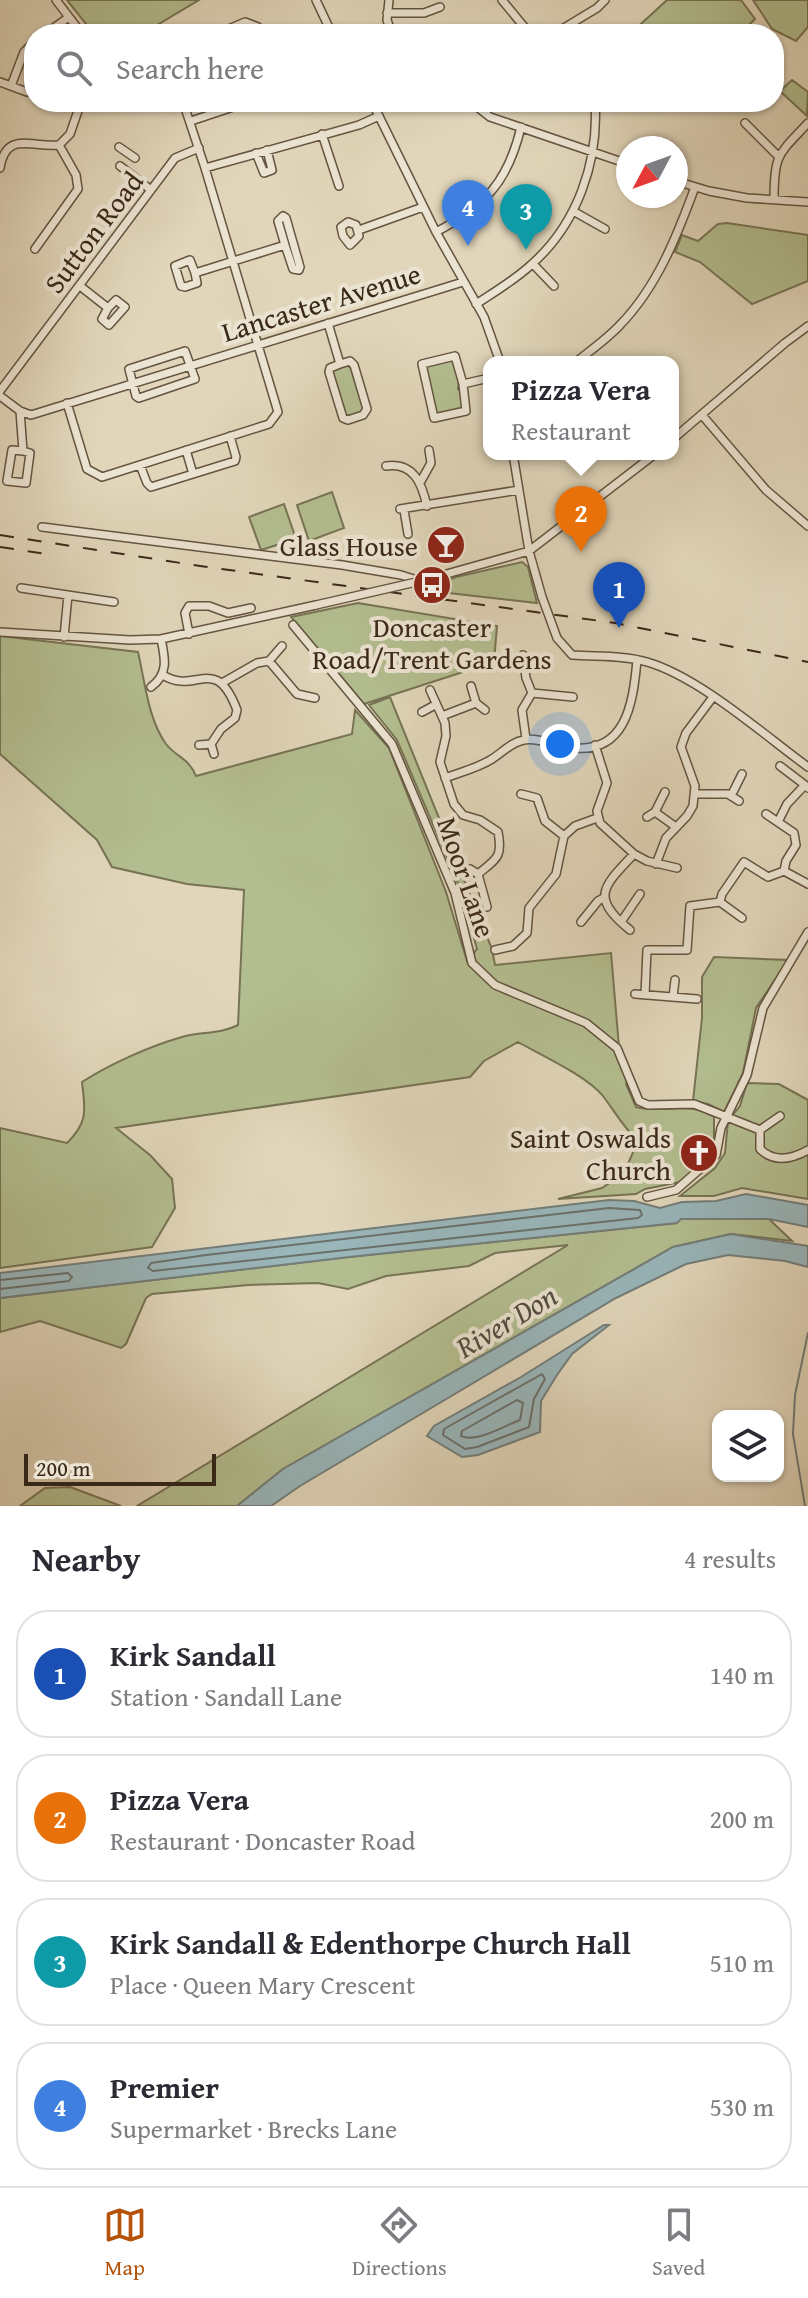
<!DOCTYPE html>
<meta charset="utf-8">
<style>
body{margin:0;font-family:"Gentium Book Plus",serif;background:#f2f2f3;color:#2b2b33}
.controls{position:absolute;right:24px;bottom:24px;display:grid;overflow:hidden;border-radius:16px;box-shadow:0 2px 6px #0004}
.controls button{width:72px;height:72px;display:grid;place-items:center;padding:0;border:0;border-bottom:2px solid #e1e1e2;background:#fff;color:#2b2b33;font:40px sans-serif}
.compass{position:absolute;left:616px;top:136px;width:72px;height:72px;border-radius:50%;background:#fff;box-shadow:0 2px 6px #0004;rotate:229deg}
.scale{position:absolute;left:24px;bottom:20px;width:192px;box-sizing:border-box;padding-left:8px;border:4px solid #3b2918;border-top:0;font-size:22px;line-height:28px;white-space:nowrap;color:#3b2918;-webkit-text-stroke:6px #ece4d2;paint-order:stroke}
.you{position:absolute;left:560px;top:744px;width:28px;height:28px;margin:-20px;border:6px solid #fff;border-radius:50%;background:#1a73e8;box-shadow:0 0 0 12px #1a73e833}
.badge{display:grid;place-items:center;width:52px;height:52px;border-radius:50%;background:#b45309;color:#fff;font-size:26px;font-weight:700}
.pin{position:absolute;translate:-50% -66px;filter:drop-shadow(0 2px 4px #0008)}
.pin::after{content:'';position:absolute;top:42px;width:28px;height:24px;background:inherit;clip-path:polygon(0 0,100% 0,50% 100%)}
.popup{position:absolute;left:483px;top:356px;width:196px;height:104px;box-sizing:border-box;display:grid;place-content:center;border-radius:16px;background:#fff;filter:drop-shadow(0 2px 6px #0005);font-size:26px;white-space:nowrap;color:#7c7c81}
.popup b{font-size:30px;color:#2b2b33}
.popup::after{content:'';position:absolute;left:50%;top:100%;margin-left:-16px;border:16px solid transparent;border-top-color:#fff}
.list{margin:0;padding:0;list-style:none}
h2{display:flex;justify-content:space-between;align-items:center;height:104px;margin:0;padding:0 32px;font-size:34px}
h2 small{font-size:26px;font-weight:400;color:#7c7c81}
.list li{display:grid;grid-template-columns:52px 1fr auto;gap:24px;align-items:center;box-sizing:border-box;height:128px;margin:0 16px 16px;padding:0 16px;border:2px solid #e1e1e2;border-radius:32px}
.list b{display:block;font-size:30px;white-space:nowrap}
.list p{margin:0;font-size:26px;white-space:nowrap;color:#7c7c81}
.list em{font-size:26px;font-style:normal;color:#7c7c81}
.icon{flex:none;width:44px;height:44px;fill:none;stroke:currentColor;stroke-width:2;stroke-linecap:round;stroke-linejoin:round}
.map{position:relative;flex:none;width:808px;height:1506px;overflow:hidden}
.search{position:absolute;background:#fff;box-shadow:0 2px 6px #0004;left:24px;right:24px;top:24px;height:88px;display:flex;align-items:center;gap:20px;box-sizing:border-box;padding:0 28px;border-radius:32px;color:#7c7c81;font-size:30px}
.sheet{height:680px;background:#fff}
nav{display:flex;justify-content:space-around;align-items:center;box-sizing:border-box;height:112px;border-top:2px solid #e1e1e2;background:#fff;font-size:22px;color:#7c7c81}
nav a{display:grid;justify-items:center;gap:4px}
nav .on{color:#b45309}
.map>svg:first-child{display:block}
</style>
<div class="map">
<svg width="808" height="1506" viewBox="0 0 808 1506">
<rect width="100%" height="100%" fill="#e1d6ba"/>
<filter id="stains"><feTurbulence type="fractalNoise" baseFrequency=".0025" numOctaves="4"/><feColorMatrix values="0 0 0 0 .2 0 0 0 0 .09 0 0 0 0 .02 0 0 0 .5 -.17"/></filter>
<radialGradient id="worn" r=".72"><stop offset=".6" stop-color="#630" stop-opacity="0"/><stop offset="1" stop-color="#630" stop-opacity=".3"/></radialGradient>
<path fill="#b3be90" stroke="#777454" stroke-width="2" d="M67,0H199L142,34H94Z
M667,0H741L755,19L740,34H630Z
M753,0H808V27L796,41L772,29Z
M792,80L808,92L807,116L780,91Z
M727,223L808,235V281L752,304L700,262L675,252L682,235L698,241L718,224Z
M450,360L454,363L459,377L458,389L462,392L464,408L438,416L434,412L425,369L427,366Z
M347,365L352,369L364,408V411L348,418L344,414L332,374L334,369Z
M332,492L344,528L309,541L297,505Z
M284,504L296,539L261,550L249,517Z
M522,562L528,567L537,603L422,590L456,577Z
M358,603L497,626L494,662L364,704L291,617Z
M0,636L138,652C145,682 148,719 166,744C177,758 188,757 196,776L352,734L355,710L389,748L446,892L467,961L477,949L460,888L397,740L369,705L390,697L492,949L495,965L611,953L619,1047L630,1077L626,1084L636,1107C662,1114 691,1100 714,1117V1150L701,1165L680,1182L645,1189L636,1194L558,1199L602,1188L624,1173L638,1141C623,1127 615,1112 603,1096C587,1076 541,1055 518,1042L484,1061L470,1077L116,1128L150,1155L172,1179L175,1208L152,1247L0,1268V1128L67,1143C89,1121 85,1110 82,1082C110,1064 150,1046 182,1037C201,1031 219,1035 238,1025L244,890L187,884L112,867L97,840L0,754Z
M714,957L788,960L756,1008L743,1073L724,1112L708,1104L693,1101L702,1018V977Z
M747,1083L779,1084L808,1100V1199L742,1188L714,1196H680L715,1168L725,1153L728,1121L740,1106Z
M734,1218L769,1219L792,1241L731,1234L673,1247L283,1469L237,1506H137L568,1245L495,1253L469,1266L386,1276L348,1289L318,1283L248,1285L152,1294L146,1298L126,1344L121,1348L40,1321L0,1332V1298L349,1257L677,1223L680,1219Z
M70,1487L121,1506H20L45,1488Z"/>
<path fill="#99b6bb" stroke="#737e7a" stroke-width="2" d="M746,1194L808,1205V1227L769,1219H681L677,1223L349,1257L0,1298V1273L609,1200L634,1201L660,1208L682,1202L716,1201Z
M731,1234L808,1246V1267L785,1261L728,1255L686,1264L616,1298L300,1486L271,1506H237L283,1469L673,1247Z
M604,1325H609L572,1354L557,1375L541,1401L540,1432L478,1455L462,1457L427,1436L434,1426L521,1377Z"/>
<g fill="none" stroke-linecap="round" stroke-linejoin="round">
<path stroke="#6a706a" stroke-width="2" d="M609,1208L640,1210L642,1215L638,1218L153,1271L148,1268L151,1263L206,1255Z
M0,1280L68,1273L72,1277L69,1281L0,1289
M542,1374L545,1379L534,1399L529,1427L477,1447L465,1449L443,1435L444,1429Z
M517,1400L523,1403L520,1420C504,1426 477,1443 461,1436L462,1431Z"/>
<path stroke="#737e7a" stroke-width="2" d="M805,1506L793,1434L795,1395L808,1333"/>
<g stroke="#645440" stroke-width="10">
<path id="minor" d="M56,0L82,34
M316,0L332,34
M389,0L387,20L392,34
M502,0L530,34
M387,13H424L440,7
M45,34L69,17
M217,34L245,22L258,27L263,34
M554,34L597,8L605,0
M0,82L27,92
M11,86L24,52L34,42
M372,102L436,232L484,317L500,362
M471,102L490,117L628,164
M191,121L248,102
M745,123L778,156
M322,134L339,186
M119,147L135,158
M256,153L264,173L272,170L267,150
M120,166L151,190
M0,168C6,130 32,148 59,145L70,134L81,102
M205,168L359,125L379,116
M676,181L709,191L747,198L808,202
M774,199C774,154 778,155 808,123
M573,211L605,229
M348,222L356,225L359,236L350,245L343,236L341,227Z
M359,230L423,207
M436,232C485,206 508,182 521,127
M35,249L78,189L76,175L59,145
M533,264L554,286
M195,273L190,260L175,266L181,286L185,287L197,283L195,273L285,245L278,221L283,216L286,218L300,267L299,270L293,269L285,245
M80,286L108,308L116,300L125,307L109,325L102,319L108,308
M476,304C496,291 515,280 532,264C577,224 599,162 595,102
M328,323L340,364L350,361L354,365L367,409L363,415L348,420L343,418L329,372L330,368L340,364
M185,351L195,379L139,398L136,396L129,369Z
M455,356L463,384L466,411L434,418L422,364Z
M576,362C591,350 607,339 620,325C657,287 677,236 695,187
M463,384L489,378
M0,391L175,158L199,148
M0,396L20,411L31,415L463,282
M67,403L87,469L102,477L269,424L278,412L205,168L183,102
M20,411L23,451L30,453L26,483L7,481L12,450L23,451
M702,415L766,490L808,526
M673,439L785,343L808,326
M186,450L193,474
M513,454L529,551L542,597
M140,465L147,483L151,487L235,461L236,457L230,436
M386,466C414,462 422,484 427,506
M421,481L431,463L429,450
M400,509L519,490
M404,510L408,534
M42,527L342,565L401,575L420,581
M425,580L529,551L655,454
M21,588L114,602
M293,625L392,744L455,893L472,963L495,985L586,1023L617,1048L639,1101L648,1105L694,1104L760,1130
M0,632L130,640L161,639L316,605
M189,634L185,613L189,606H209L228,613L251,608
M64,637L68,595
M557,638L572,655C596,657 623,655 647,662C699,677 763,734 808,767
M523,655L526,678L532,693
M269,661L282,646
M163,675C196,696 215,652 237,710L235,718L221,729L211,744
M222,683L257,663L269,661L297,694L315,698
M471,686L476,703L485,710
M151,687C169,674 165,658 161,639
M430,690L445,723L446,736L440,762L454,804L463,815L480,820L498,832C503,858 496,859 478,874
M422,712L435,705
M442,716L476,703
M526,739L522,710L532,693L573,697
M199,745L211,744L214,754
M595,745L607,783L597,811L600,823L634,854L647,861L677,868
M780,766L805,785
M445,778C461,772 478,768 492,759C502,753 511,742 524,740C537,737 553,745 567,747C626,757 633,704 637,660
M521,794L537,798L545,821L564,836
M695,794H728L739,801
M731,796L742,774
M655,812L676,827
M766,814L794,833L796,845L786,861L784,871
M647,817L655,812L665,792
M778,822L787,804L805,785L808,788
M656,864L666,838L687,816L693,806L695,786L681,747L686,733L713,697
M470,869L478,874L487,907
M784,871L808,884
M720,902L722,894L744,862L768,877L784,871
M581,922L598,901L605,897
M621,922L640,894
M630,930C589,897 604,886 634,854
M495,950L513,946L527,933L529,908L556,874L564,836L575,826L597,818
M635,994L697,999
M645,995L647,950H687L690,906L720,902L742,918
M673,997L675,980
M760,1130V1149C774,1163 792,1159 808,1150
M760,1130L780,1116
M647,1197L676,1190L716,1155L721,1128L747,1075L763,1008L808,932"/>
</g>
<use href="#minor" stroke="#ece4d2" stroke-width="7"/>
<path stroke="#3b2918" stroke-width="2" stroke-dasharray="14 14" stroke-linecap="butt" d="M0,535L200,566L615,623L808,662
M0,547L53,555"/>
<g stroke="#645440" stroke-width="10" stroke-linecap="butt">
<path id="minor-bridge" d="M542,597L557,638
M316,605L425,580"/>
</g>
<use href="#minor-bridge" stroke="#ece4d2" stroke-width="7"/>
</g>
<defs>
<g id="bar-disc" transform="scale(2)"><circle r="9.5" fill="#8f2418" stroke="#ece4d2"/><path d="M-6-5H6L.8 .8V4.5H3.5V6h-7V4.5H-.8V.8Z" fill="#fff"/></g>
<g id="bus-disc" transform="scale(2)"><circle r="9.5" fill="#8f2418" stroke="#ece4d2"/><path d="M-5-6H5V4H4V6H2V4H-2V6H-4V4H-5ZM-3.5-4V0h7V-4ZM-3.5 1.2v1.5H-2V1.2ZM2 1.2v1.5H3.5V1.2Z" fill="#fff"/></g>
<g id="church-disc" transform="scale(2)"><circle r="9.5" fill="#8f2418" stroke="#ece4d2"/><path d="M-1.2-6h2.4v3.5h3.3v2.4h-3.3V6h-2.4V-.1h-3.3v-2.4h3.3Z" fill="#fff"/></g>
</defs>
<g fill-rule="evenodd">
<use href="#bar-disc" x="446" y="545"/>
<use href="#bus-disc" x="432" y="585"/>
<use href="#church-disc" x="699" y="1153"/>
</g>
<g text-anchor="middle" dominant-baseline="central" stroke-width="8" stroke-linejoin="round" paint-order="stroke">
<g font-size="28" fill="#3b2918" stroke="#ece4d2">
<text transform="translate(93 232) rotate(-53)">Sutton Road</text>
<text transform="translate(321 302) rotate(-17)">Lancaster Avenue</text>
<text transform="translate(467 877) rotate(71)">Moor Lane</text>
</g>
<g font-size="28" fill="#3b2918" stroke="#ece4d2" text-anchor="end">
<text x="418" y="545">Glass House</text>
<text x="432" y="626" text-anchor="middle">Doncaster<tspan x="432" dy="32">Road/Trent Gardens</tspan></text>
<text x="671" y="1137">Saint Oswalds<tspan x="671" dy="32">Church</tspan></text>
</g>
<g font-size="30" font-style="italic" fill="#524c41" stroke="#ece4d2">
<text transform="translate(506 1321) rotate(-31)">River Don</text>
</g>
</g>
<rect width="100%" height="100%" filter="url(#stains)"/>
<rect width="100%" height="100%" fill="url(#worn)"/>
</svg>
<div class="controls">
<button><svg class="icon" aria-label="layers" viewBox="0 0 24 24"><path d="M12 4l9 5-9 5-9-5zM3 14l9 5 9-5"/></svg></button>
</div>
<svg class="compass" viewBox="-18 -18 36 36"><path d="M0-13l5 13h-10z" fill="#e53935"/><path d="M0 13l5-13h-10z" fill="#7c7c81"/></svg>
<div class="scale">200 m</div>
<div class="you"></div>
<div class="pin badge" style="left:619px;top:628px;background:#1a4fb4">1</div>
<div class="pin badge" style="left:581px;top:552px;background:#e8710a">2</div>
<div class="popup"><b>Pizza Vera</b>Restaurant</div>
<div class="pin badge" style="left:526px;top:250px;background:#0f9aa8">3</div>
<div class="pin badge" style="left:468px;top:246px;background:#3f7fe0">4</div>
<div class="search"><svg class="icon" aria-label="search" viewBox="0 0 24 24"><circle cx="10" cy="10" r="6"/><path d="M15 15l6 6"/></svg>Search here</div>
</div>
<section class="sheet">
<h2>Nearby<small>4 results</small></h2>
<ul class="list">
<li><span class="badge" style="background:#1a4fb4">1</span><div><b>Kirk Sandall</b><p>Station · Sandall Lane</p></div><em>140 m</em></li>
<li><span class="badge" style="background:#e8710a">2</span><div><b>Pizza Vera</b><p>Restaurant · Doncaster Road</p></div><em>200 m</em></li>
<li><span class="badge" style="background:#0f9aa8">3</span><div><b>Kirk Sandall &amp; Edenthorpe Church Hall</b><p>Place · Queen Mary Crescent</p></div><em>510 m</em></li>
<li><span class="badge" style="background:#3f7fe0">4</span><div><b>Premier</b><p>Supermarket · Brecks Lane</p></div><em>530 m</em></li>
</ul>
</section>
<nav>
<a class="on"><svg class="icon" aria-label="map" viewBox="0 0 24 24"><path d="M3 6l6-2 6 2 6-2v14l-6 2-6-2-6 2zM9 4v14M15 6v14"/></svg>Map</a>
<a><svg class="icon" aria-label="directions" viewBox="0 0 24 24"><path d="M12 3l9 9-9 9-9-9zM9 14v-3h6M13 9l2 2-2 2"/></svg>Directions</a>
<a><svg class="icon" aria-label="saved" viewBox="0 0 24 24"><path d="M7 4h10v16l-5-4-5 4z"/></svg>Saved</a>
</nav>
